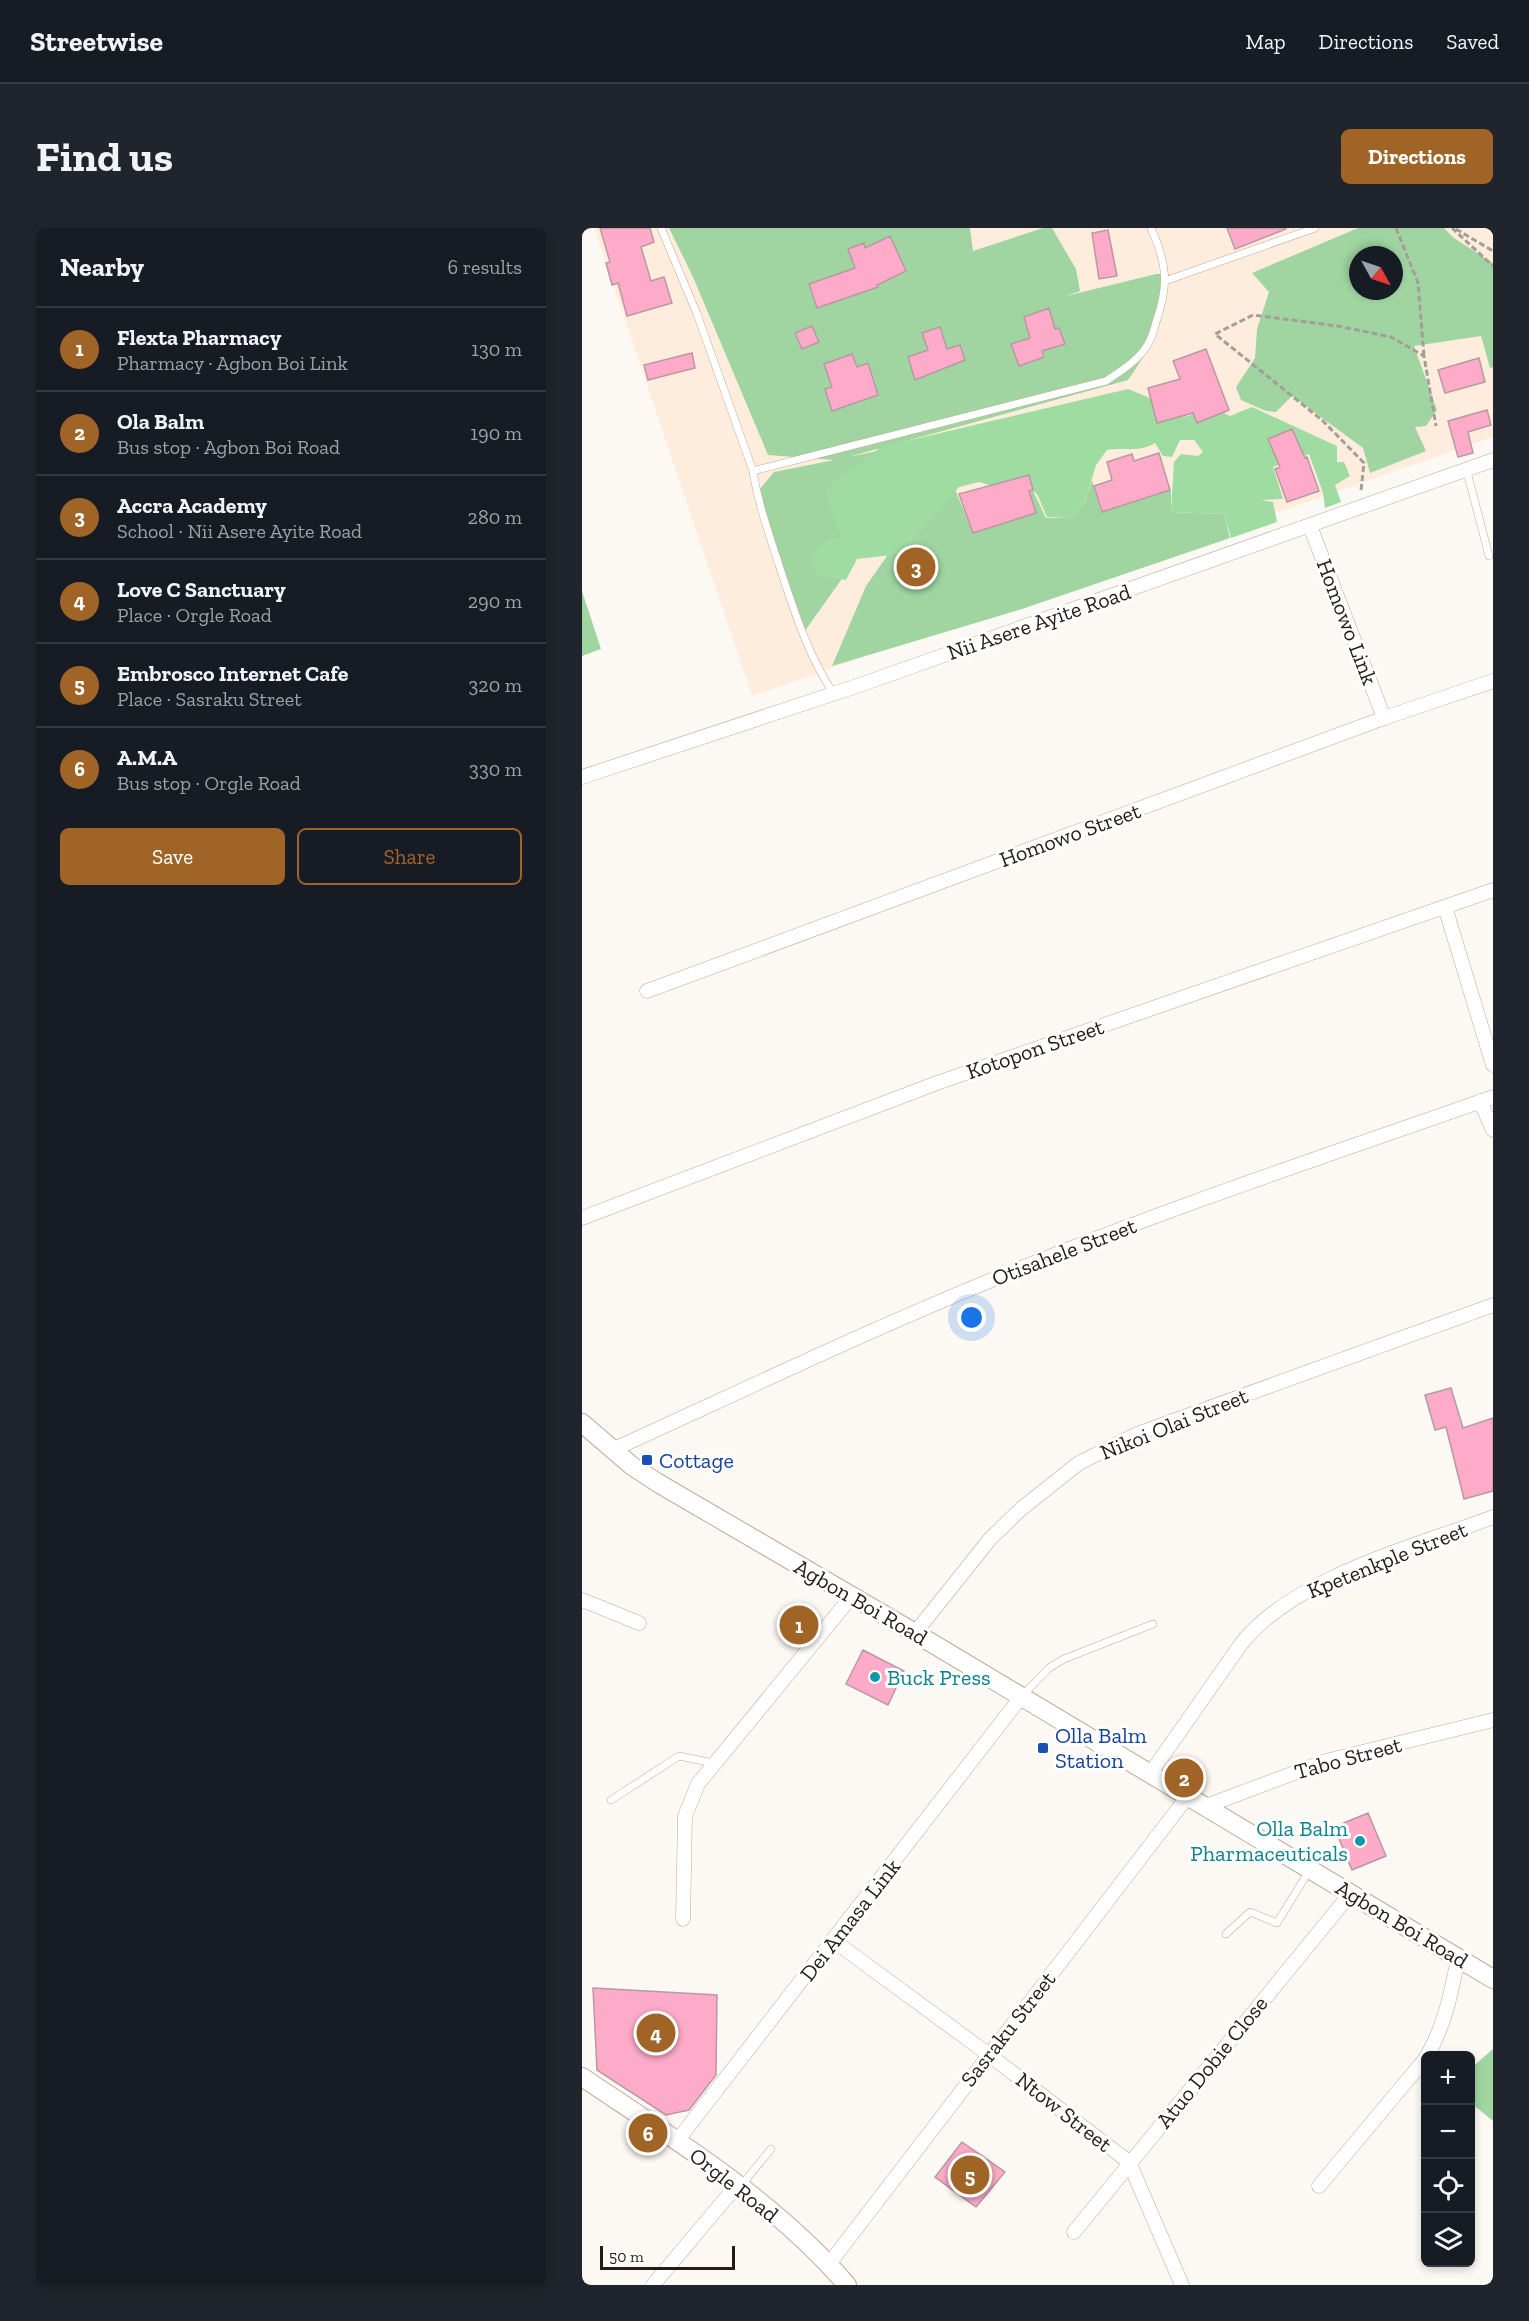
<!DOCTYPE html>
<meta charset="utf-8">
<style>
body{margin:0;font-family:"Zilla Slab",serif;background:#20242c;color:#f1f3f6}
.controls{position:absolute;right:18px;bottom:18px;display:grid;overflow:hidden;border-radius:9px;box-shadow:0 3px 9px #0003}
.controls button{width:54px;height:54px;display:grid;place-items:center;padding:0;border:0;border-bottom:2px solid #363941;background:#171b24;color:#f1f3f6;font:30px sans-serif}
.compass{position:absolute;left:767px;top:18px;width:54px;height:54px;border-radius:50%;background:#171b24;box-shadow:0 3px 9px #0003;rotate:130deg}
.scale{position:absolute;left:18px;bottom:15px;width:135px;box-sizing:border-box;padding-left:6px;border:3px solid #251c15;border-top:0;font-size:16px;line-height:21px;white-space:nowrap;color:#251c15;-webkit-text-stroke:4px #fff;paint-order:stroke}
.you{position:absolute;left:390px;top:1090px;width:21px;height:21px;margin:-15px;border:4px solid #fff;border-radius:50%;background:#1a73e8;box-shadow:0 0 0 9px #1a73e833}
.badge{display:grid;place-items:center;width:39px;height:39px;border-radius:50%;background:#a06526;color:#fff;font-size:20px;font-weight:700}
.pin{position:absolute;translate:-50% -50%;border:3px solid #fff;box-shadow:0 2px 6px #0006}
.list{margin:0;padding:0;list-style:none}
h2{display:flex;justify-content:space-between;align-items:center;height:78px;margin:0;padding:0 24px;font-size:26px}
h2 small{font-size:20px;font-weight:400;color:#9ea1a6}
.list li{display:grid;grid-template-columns:39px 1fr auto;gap:18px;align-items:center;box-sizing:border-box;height:84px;padding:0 24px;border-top:2px solid #363941}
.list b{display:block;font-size:22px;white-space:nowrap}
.list p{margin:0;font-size:20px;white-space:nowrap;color:#9ea1a6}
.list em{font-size:20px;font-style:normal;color:#9ea1a6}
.actions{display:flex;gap:12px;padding:18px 24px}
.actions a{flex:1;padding:14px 0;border:2px solid #a06526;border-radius:9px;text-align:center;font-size:21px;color:#a06526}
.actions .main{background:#a06526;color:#fff}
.icon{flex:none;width:33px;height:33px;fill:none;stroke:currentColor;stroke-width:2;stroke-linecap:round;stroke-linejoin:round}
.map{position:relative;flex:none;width:911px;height:2057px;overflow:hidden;border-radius:9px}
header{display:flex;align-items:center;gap:36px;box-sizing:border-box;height:84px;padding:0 30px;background:#171b24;border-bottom:2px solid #363941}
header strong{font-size:28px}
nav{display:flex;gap:33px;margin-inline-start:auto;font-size:21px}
.intro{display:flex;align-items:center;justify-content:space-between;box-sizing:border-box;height:144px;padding:0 36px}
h1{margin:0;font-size:42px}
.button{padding:15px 27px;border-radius:9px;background:#a06526;color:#fff;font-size:21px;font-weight:700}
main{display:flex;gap:36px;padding:0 36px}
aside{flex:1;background:#171b24;border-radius:9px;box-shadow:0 3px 9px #0003}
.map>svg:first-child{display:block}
</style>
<header>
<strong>Streetwise</strong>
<nav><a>Map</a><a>Directions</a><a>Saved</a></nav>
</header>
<div class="intro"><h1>Find us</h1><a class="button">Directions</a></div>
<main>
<aside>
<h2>Nearby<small>6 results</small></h2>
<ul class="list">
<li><span class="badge">1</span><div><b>Flexta Pharmacy</b><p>Pharmacy · Agbon Boi Link</p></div><em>130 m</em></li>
<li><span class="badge">2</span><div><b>Ola Balm</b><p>Bus stop · Agbon Boi Road</p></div><em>190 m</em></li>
<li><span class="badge">3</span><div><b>Accra Academy</b><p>School · Nii Asere Ayite Road</p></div><em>280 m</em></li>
<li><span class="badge">4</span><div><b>Love C Sanctuary</b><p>Place · Orgle Road</p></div><em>290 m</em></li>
<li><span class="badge">5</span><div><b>Embrosco Internet Cafe</b><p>Place · Sasraku Street</p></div><em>320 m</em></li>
<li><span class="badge">6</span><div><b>A.M.A</b><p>Bus stop · Orgle Road</p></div><em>330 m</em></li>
</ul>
<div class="actions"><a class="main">Save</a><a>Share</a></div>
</aside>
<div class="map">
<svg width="911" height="2057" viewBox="0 0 911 2057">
<rect width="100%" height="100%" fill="#fcf8f3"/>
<path fill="#feeddd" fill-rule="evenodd" d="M12,0H911V209L170,468ZM776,27H812V63H776Z"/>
<path fill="#a0d5a2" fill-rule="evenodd" d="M87,0H388L391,23L461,0H470L494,41L498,63L484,68L574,46H587C583,94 573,113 546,152L266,229L360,210L220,407L177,262L192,244L252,232L186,227L111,49Z
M776,0H862L872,10L911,35V139L908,140L899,108L832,118L855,182L844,198L833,199L844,223L788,245L781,220L710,168L694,184L684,183L659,172L654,159L673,130L675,101L687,64L670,45ZM776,27H812V63H776Z
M510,252L519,284L545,276L538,255L555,273L589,262V284L642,286L648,310L440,381L250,438L284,358L349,265L370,254L391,305L454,285L450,271L442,273L440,265L451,263L464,290L490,289L503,274Z
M0,363L19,421L0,428Z
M911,1821V1893L889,1875L888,1841Z"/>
<path fill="#9edca1" d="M546,161L575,173L582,186C589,187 599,190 606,188C625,182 630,179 648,188L670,179L755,218V234H762L768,248L753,257L759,274L743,280L741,265L727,226L691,239L701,271L679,272L691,274L695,294L649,310L642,286L589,284L592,234L599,226L616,228L621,224L612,212H598L590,229L581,228L573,215C558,225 542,219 525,222L514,237L503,274L490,289H465L455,266L446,258L414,259L397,254L377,259L319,326L275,331L264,352L235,347L229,330L244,312L259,309L243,262L299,219Z"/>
<path fill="#feabc9" stroke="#b799a3" stroke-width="1.5" d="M18,0H68L72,14L59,19L69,53L82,49L90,75L45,88L36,55L30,57L24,35L28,34Z
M645,0H704V1L653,21Z
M526,2L535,48L517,51L510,5Z
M308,8L324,43L295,57L296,59L235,80L227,56L273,40L266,21L282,15L283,20Z
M467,80L473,101L477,100L483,116L460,123L462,129L437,138L429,116L448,110L442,89Z
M230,98L237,114L220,121L213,105Z
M358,99L365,121L378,117L383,132L333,152L326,129L346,122L340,105Z
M624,121L647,182L615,195L611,185L575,195L566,160L598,151L591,133Z
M110,125L113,140L66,152L62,137Z
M270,126L275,139L286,135L296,167L250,183L243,161L250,159L242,136Z
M897,130L903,154L863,165L856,142Z
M905,182L909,197L886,204L891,225L876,229L866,193Z
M710,201L723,230L725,229L737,263L705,274L693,241L698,239L686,211Z
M577,225L588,262L520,284L512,258L530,252L525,234L550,226L552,233Z
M447,247L451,262L447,263L454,285L391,305L377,266Z
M869,1160L881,1200L911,1190V1263L882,1271L864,1199L853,1202L843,1167Z
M281,1422L322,1443L306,1477L264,1456Z
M786,1585L804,1628L770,1642L752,1599Z
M11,1760L135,1767L134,1847L107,1882L84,1887L15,1842Z
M380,1914L423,1944L394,1979L353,1949Z"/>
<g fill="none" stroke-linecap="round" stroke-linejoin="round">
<g stroke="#c0aa96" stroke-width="8">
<path id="service" d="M79,0L115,86L171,243
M583,53L733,0
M884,240L907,328
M251,465C225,425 212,382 197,337C187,306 176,275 171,243L524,153C539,143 557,132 566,116C570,110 572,101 574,94C587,57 585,36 569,0
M441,1467L467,1440L482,1431L571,1396
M29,1572L97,1528L131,1535
M644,1706L668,1684L695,1695L727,1643
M158,1959L189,1921"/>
</g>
<g stroke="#c0aa96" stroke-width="15">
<path id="minor" d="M728,298L802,490
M0,549L278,457L911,232
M863,679L911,837
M65,763L802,490L911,453
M898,873L911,902
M0,990L355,855L911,662
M30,1222C162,1162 293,1099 427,1045C586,980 749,926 911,869
M0,1372L57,1395
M333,1405L408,1311L439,1281L497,1235L555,1206L911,1077
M568,1546L659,1416C712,1349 832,1319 911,1289
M624,1578L744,1533L911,1492
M101,1691L103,1588L116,1556L270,1368
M252,1713L406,1826L547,1934L600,2057
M845,1828C863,1797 869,1765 876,1731
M95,1913L439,1469
M737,1958L844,1830
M492,2004L769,1665
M247,2036L606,1568
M71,2057L155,1957"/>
</g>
<g stroke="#c0aa96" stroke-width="20">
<path id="tertiary" d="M0,1195L50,1238L76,1255L333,1405L911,1751
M0,1849C92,1911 192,1972 265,2057"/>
</g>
<path stroke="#a49e98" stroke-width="3" stroke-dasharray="6 3" stroke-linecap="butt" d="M814,0L836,55L842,128
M870,0L911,38
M874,1L911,23
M779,262L782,235L741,193L633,106L671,87L756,98L809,109L842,128L854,198"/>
<use href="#service" stroke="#fff" stroke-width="7"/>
<use href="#minor" stroke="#fff" stroke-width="14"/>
<use href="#tertiary" stroke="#fff" stroke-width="18"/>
</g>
<g fill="#1a4fb4" stroke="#fff" stroke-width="2">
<rect x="59" y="1226" width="12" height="12" rx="3"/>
<rect x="455" y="1514" width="12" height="12" rx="3"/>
</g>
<g fill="#0f9aa8" stroke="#fff" stroke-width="2">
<circle cx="293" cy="1449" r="6"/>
<circle cx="778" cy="1613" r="6"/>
</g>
<g text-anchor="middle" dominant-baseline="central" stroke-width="6" stroke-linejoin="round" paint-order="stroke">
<g font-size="22" fill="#251c15" stroke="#fff">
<text transform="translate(457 394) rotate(-19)">Nii Asere Ayite Road</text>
<text transform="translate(765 394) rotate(69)">Homowo Link</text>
<text transform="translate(488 607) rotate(-20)">Homowo Street</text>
<text transform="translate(453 821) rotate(-19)">Kotopon Street</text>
<text transform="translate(482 1024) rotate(-21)">Otisahele Street</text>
<text transform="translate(592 1196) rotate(-22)">Nikoi Olai Street</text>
<text transform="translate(805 1332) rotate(-22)">Kpetenkple Street</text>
<text transform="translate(279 1374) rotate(30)">Agbon Boi Road</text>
<text transform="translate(766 1530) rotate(-15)">Tabo Street</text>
<text transform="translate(268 1692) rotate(-52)">Dei Amasa Link</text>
<text transform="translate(820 1696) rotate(31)">Agbon Boi Road</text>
<text transform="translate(426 1801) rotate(-52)">Sasraku Street</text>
<text transform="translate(630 1834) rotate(-51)">Atuo Dobie Close</text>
<text transform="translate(482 1884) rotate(38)">Ntow Street</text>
<text transform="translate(152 1957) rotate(38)">Orgle Road</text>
</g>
<g font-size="22" fill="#164399" stroke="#fff" text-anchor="start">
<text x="77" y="1232">Cottage</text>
<text x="473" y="1507">Olla Balm<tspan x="473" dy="25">Station</tspan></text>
</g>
<g font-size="22" fill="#0d838f" stroke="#fff" text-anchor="start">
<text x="305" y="1449">Buck Press</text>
<text x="766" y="1600" text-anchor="end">Olla Balm<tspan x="766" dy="25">Pharmaceuticals</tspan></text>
</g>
</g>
</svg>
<div class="controls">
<button>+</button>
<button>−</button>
<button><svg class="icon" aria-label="locate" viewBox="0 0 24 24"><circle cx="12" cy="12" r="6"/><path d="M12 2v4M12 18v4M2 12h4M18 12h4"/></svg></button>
<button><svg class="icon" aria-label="layers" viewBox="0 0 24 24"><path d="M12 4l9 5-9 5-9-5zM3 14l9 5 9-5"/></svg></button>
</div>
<svg class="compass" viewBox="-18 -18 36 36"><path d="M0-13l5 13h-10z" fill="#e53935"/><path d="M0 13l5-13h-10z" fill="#9ea1a6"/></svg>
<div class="scale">50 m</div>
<div class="you"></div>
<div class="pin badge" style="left:217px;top:1397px">1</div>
<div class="pin badge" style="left:602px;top:1550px">2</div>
<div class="pin badge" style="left:334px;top:339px">3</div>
<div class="pin badge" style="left:74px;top:1805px">4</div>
<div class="pin badge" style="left:388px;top:1947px">5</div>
<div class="pin badge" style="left:66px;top:1905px">6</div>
</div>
</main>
